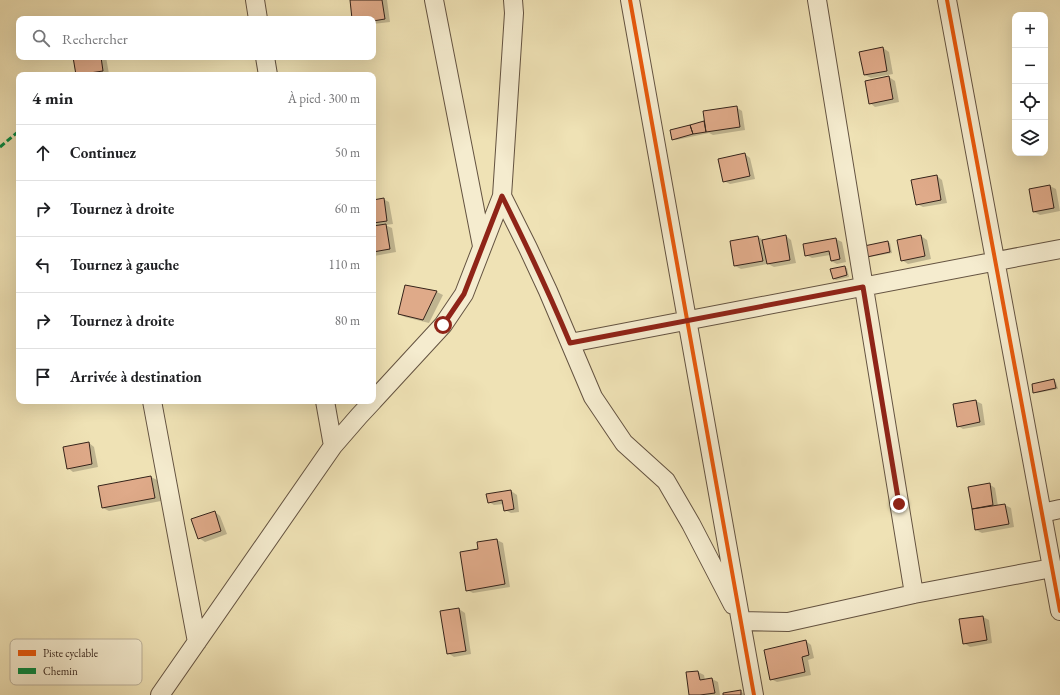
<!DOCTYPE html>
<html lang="fr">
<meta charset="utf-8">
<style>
body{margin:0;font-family:"EB Garamond",serif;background:#f6f6f6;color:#202124}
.controls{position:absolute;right:12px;top:12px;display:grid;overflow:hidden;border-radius:8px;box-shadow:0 4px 16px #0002}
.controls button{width:36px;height:36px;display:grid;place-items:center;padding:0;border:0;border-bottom:1px solid #e0e0e0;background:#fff;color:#202124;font:20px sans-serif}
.stop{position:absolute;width:12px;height:12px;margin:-9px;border:3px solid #8f2418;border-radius:50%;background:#fff}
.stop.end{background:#8f2418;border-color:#fff;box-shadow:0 1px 4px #0008}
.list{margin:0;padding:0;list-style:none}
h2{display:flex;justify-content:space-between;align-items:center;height:52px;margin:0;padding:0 16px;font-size:17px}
h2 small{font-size:13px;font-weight:400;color:#757577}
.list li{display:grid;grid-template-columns:26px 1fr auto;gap:12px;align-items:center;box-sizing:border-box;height:56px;padding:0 16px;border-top:1px solid #e0e0e0}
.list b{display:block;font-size:15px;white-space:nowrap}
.list em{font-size:13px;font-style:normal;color:#757577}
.icon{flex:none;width:22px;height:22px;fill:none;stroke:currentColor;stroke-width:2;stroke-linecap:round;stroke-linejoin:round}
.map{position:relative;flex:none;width:1060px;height:695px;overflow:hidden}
.search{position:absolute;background:#fff;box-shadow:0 4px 16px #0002;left:16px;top:16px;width:360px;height:44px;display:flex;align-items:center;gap:10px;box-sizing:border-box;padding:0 14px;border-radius:8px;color:#757577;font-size:15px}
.panel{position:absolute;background:#fff;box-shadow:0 4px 16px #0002;left:16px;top:72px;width:360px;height:332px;border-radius:8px}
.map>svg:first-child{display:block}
</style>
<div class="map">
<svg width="1060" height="695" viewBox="0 0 1060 695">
<rect width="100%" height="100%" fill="#efe2b5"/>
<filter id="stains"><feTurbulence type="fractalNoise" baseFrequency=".005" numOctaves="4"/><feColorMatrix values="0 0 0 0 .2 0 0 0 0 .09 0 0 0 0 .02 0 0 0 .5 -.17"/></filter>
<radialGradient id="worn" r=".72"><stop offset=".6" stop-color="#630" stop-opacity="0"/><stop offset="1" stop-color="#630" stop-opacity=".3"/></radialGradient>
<path fill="#0003" d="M351,0H387L390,22L373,24V19H353Z
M883,48L889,52L893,74L871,78L865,75Z
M74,57H106L109,74L100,75H78Z
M889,77L895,81L899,102L875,107L870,103Z
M736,107L742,111L745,130L713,135L709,133L676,140L673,139L704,122L706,123Z
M745,154L750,158L755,179L730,184L724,181Z
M937,176L942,180L947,203L923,207L917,204Z
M1050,186L1056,189L1060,211L1040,215L1034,212Z
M383,199L389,202L393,224L385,225L392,228L396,252L374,256H373V201Z
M786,236L791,240L796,263L774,267L768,264L741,269L735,266L758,237L764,240Z
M921,236L927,240L931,259L908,264L902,260Z
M836,239L842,242L846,262L837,264L831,261L830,255L812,258L806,255Z
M887,242L890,243L892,253L870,257L868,256Z
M844,267L847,268L849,277L836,280L834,279L832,270Z
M405,286L437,292L443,295L429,323L405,317L399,314Z
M1053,380L1056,382L1058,389L1037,393L1034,392Z
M976,401L982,404L985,425L963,429L958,426Z
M89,443L94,447L98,467L73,472L68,468Z
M151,477L157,480L161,501L109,511L103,508Z
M989,484L995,488L998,506L1005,505L1011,508L1014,527L982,533L976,530L969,488Z
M511,491L517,495L519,512L511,513L505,510L504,504L494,505L489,502Z
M215,512L220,516L227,534L205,542L199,538Z
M497,540L503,543L510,587L473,593L467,590L479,550L478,543Z
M459,609L465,613L471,654L454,657L448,653Z
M983,617L989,620L992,643L970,647L964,643Z
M806,641L811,645L814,658L808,660L811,675L777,682L771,679Z
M698,672L704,675L705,680L712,679L718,682L720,695H690L687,673Z
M740,691L746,695H724Z"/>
<path fill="#dfaa89" stroke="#35231a" d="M350,0H382L385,19L373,21V19H352Z
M883,47L887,71L864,75L859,52Z
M73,57H101L103,71L76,75Z
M889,76L893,99L869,104L865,81Z
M737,106L740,127L706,132L703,111Z
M704,121L706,132L693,134L690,125Z
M690,125L693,134L672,140L670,130Z
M745,153L750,176L723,182L718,159Z
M937,175L941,200L916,205L911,180Z
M1050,185L1054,208L1033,212L1029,189Z
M384,198L387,221L373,223V200Z
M386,224L390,249L373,252V226Z
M786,235L790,260L767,264L762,240Z
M921,235L925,256L901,261L897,240Z
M758,236L763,261L734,266L730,241Z
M836,238L840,259L831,261L829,251L805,256L803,244Z
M888,241L890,252L867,257L864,246Z
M845,266L847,275L833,279L830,269Z
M405,285L437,291L423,320L398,314Z
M1054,379L1056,388L1033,393L1032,384Z
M976,400L980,422L957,427L953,404Z
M89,442L92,464L67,469L63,447Z
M151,476L155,498L102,508L98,486Z
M990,483L993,505L972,509L968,487Z
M511,490L514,509L504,511L502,500L488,503L486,494Z
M1005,504L1009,524L975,530L972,509Z
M215,511L221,531L198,539L191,519Z
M497,539L505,584L466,591L460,552L478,549L477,542Z
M459,608L466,651L447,654L440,611Z
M983,616L987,640L963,644L959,619Z
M806,640L809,655L802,657L805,672L770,680L764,650Z
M698,671L700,680L712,678L715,693L700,695H689L686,672Z
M741,690V695H723V693Z"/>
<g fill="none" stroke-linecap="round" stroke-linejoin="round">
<g stroke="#645341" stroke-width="20">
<path id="minor" d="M255,0L258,19
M434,0L482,246
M630,0L754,695
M817,0L914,594
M947,0L1060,611
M265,57L268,75
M502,196L528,248L548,291L593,397L624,443L666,481L691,524L733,605
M570,343L1060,249
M152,401L197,642
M325,401L333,446
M373,401L443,325L464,294L502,196L514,13L513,0
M1042,513L1060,509
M741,621L788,622L914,594L1052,568
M160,695L333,446L359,416L373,401"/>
</g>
<use href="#minor" stroke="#f5eccf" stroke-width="18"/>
<path stroke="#00873e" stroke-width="3" stroke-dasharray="6 3" stroke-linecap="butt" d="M0,147L19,131"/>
<g stroke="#f5eccf" stroke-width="6">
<path id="cycleway" d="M630,0L754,695
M947,0L1060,611"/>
</g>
<use href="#cycleway" stroke="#e8590c" stroke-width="4"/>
</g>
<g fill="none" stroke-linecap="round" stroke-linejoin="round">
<path stroke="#8f2418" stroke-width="5" d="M443,325L464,294L502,196C526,244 549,293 570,343L863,287L899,504"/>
</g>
<rect x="10" y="639" width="132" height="46" rx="6" fill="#f5eccf" stroke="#bbb099" stroke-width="1"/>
<rect x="18" y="650" width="18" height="6" fill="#e8590c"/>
<rect x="18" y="668" width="18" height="6" fill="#00873e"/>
<g font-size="11" fill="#35231a">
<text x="43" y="657">Piste cyclable</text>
<text x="43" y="675">Chemin</text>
</g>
<rect width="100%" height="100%" filter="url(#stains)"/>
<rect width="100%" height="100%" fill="url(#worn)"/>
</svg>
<div class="controls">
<button>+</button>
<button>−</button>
<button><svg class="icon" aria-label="locate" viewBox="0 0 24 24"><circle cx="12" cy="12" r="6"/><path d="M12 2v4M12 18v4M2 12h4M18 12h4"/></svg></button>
<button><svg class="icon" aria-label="layers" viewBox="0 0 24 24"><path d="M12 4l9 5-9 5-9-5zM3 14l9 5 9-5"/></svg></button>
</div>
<div class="stop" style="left:443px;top:325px"></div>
<div class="stop end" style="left:899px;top:504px"></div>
<div class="search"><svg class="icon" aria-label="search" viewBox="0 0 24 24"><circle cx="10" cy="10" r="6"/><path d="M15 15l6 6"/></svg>Rechercher</div>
<section class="panel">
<h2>4 min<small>À pied · 300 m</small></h2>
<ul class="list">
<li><svg class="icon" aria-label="ahead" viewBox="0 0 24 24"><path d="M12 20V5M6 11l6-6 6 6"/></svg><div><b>Continuez</b></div><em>50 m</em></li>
<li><svg class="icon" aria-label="right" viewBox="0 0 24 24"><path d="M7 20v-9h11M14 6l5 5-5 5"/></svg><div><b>Tournez à droite</b></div><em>60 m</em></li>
<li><svg class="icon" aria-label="left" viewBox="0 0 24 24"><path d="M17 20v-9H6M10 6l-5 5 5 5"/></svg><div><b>Tournez à gauche</b></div><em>110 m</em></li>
<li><svg class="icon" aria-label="right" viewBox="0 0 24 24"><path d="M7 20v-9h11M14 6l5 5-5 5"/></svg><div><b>Tournez à droite</b></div><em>80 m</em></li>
<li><svg class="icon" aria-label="arrive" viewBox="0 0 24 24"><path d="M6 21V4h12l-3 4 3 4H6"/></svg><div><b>Arrivée à destination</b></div></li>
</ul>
</section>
</div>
